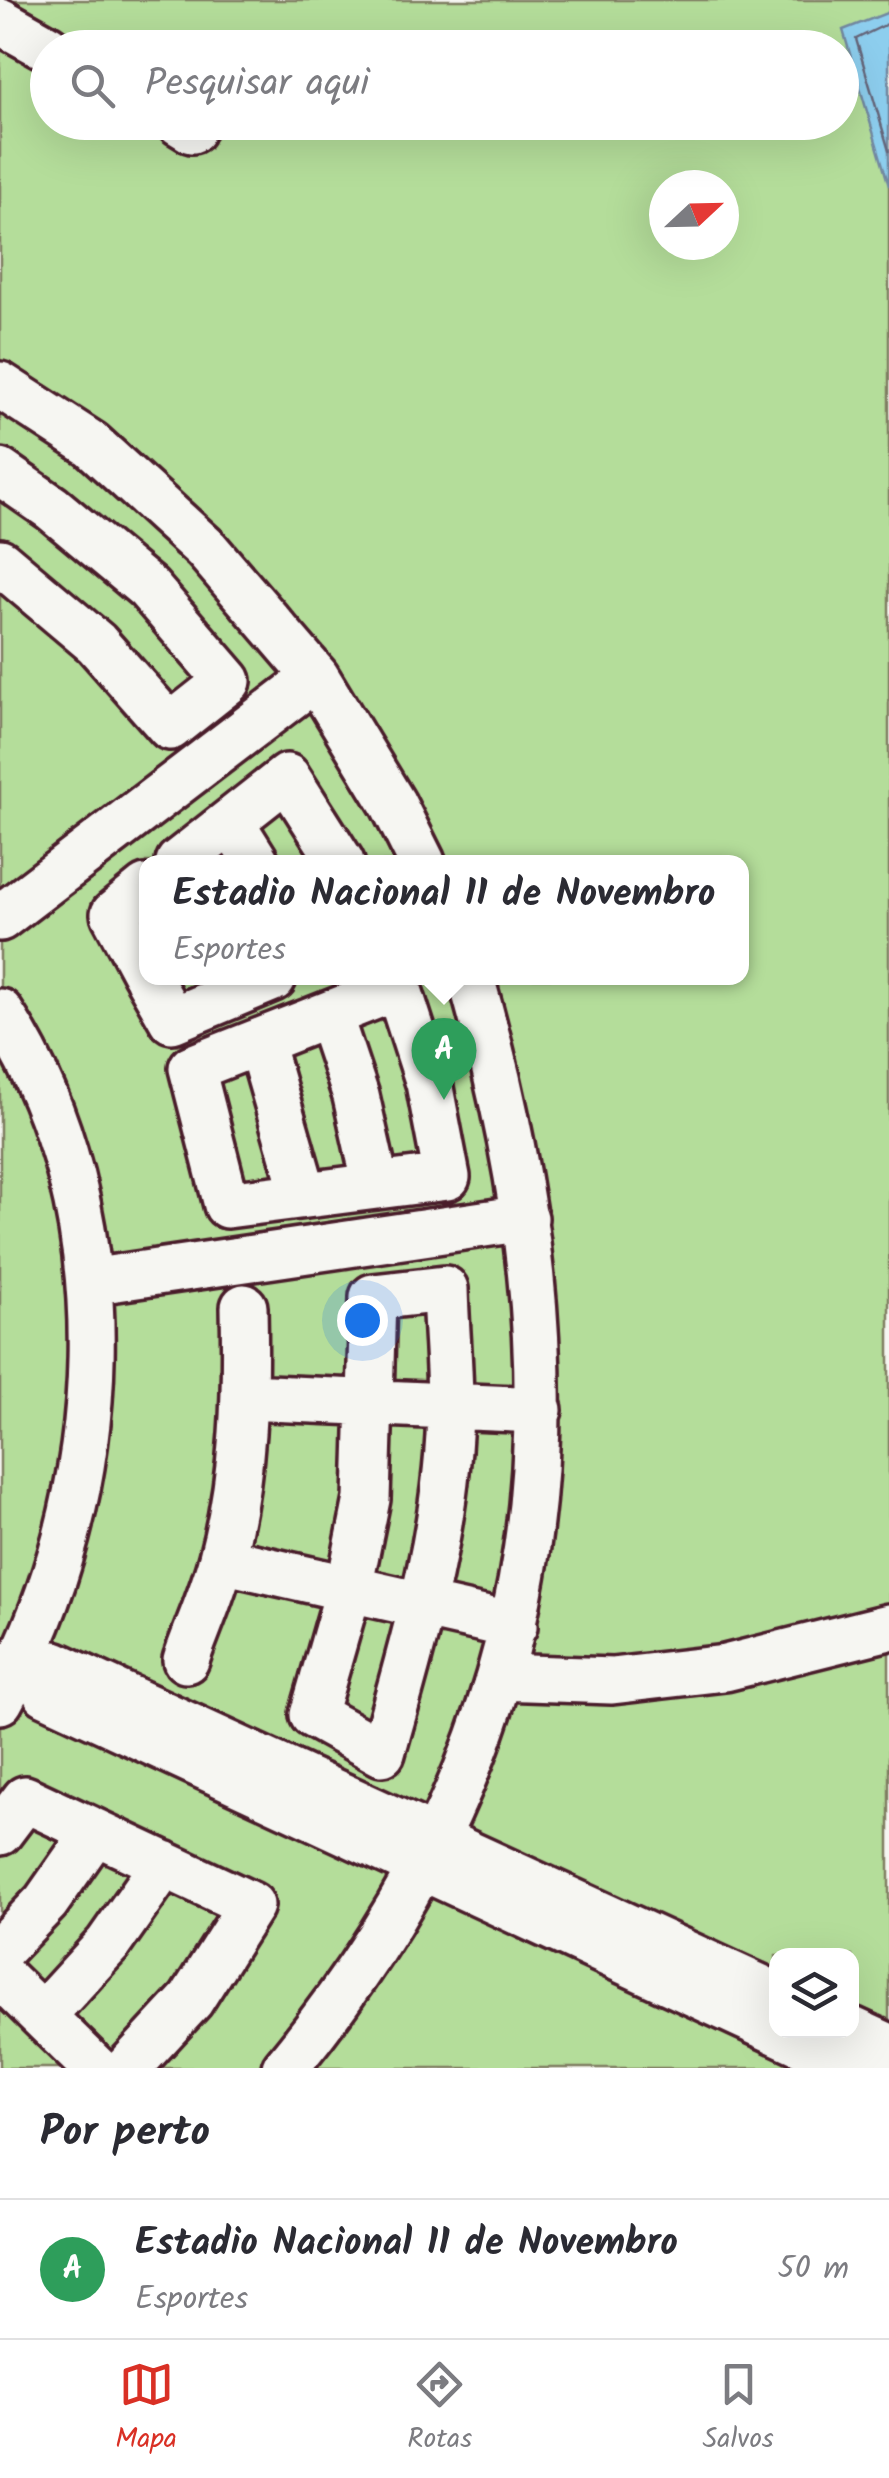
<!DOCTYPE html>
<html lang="pt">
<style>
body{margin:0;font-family:Kalam,sans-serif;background:#f2f2f3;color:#2b2b33}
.controls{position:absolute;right:30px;bottom:30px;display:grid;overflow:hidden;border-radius:20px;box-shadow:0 10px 40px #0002}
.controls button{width:90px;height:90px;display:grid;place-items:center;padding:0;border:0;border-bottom:2px solid #e1e1e2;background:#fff;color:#2b2b33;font:50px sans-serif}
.compass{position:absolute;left:649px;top:170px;width:90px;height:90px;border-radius:50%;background:#fff;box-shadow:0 10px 40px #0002;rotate:68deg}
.you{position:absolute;left:362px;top:1320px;width:35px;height:35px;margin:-25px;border:8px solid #fff;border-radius:50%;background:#1a73e8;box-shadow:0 0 0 15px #1a73e833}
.badge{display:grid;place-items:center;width:65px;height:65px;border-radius:50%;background:#d93025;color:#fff;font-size:32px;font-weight:700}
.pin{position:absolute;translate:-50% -82px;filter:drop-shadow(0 2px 5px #0008)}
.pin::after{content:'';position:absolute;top:52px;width:35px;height:30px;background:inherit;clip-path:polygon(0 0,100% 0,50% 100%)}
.popup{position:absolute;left:139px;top:855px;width:610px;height:130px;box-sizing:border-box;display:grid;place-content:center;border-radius:20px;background:#fff;filter:drop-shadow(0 2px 8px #0005);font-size:32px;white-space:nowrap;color:#7c7c81}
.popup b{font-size:38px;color:#2b2b33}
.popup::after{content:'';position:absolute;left:50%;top:100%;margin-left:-20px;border:20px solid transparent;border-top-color:#fff}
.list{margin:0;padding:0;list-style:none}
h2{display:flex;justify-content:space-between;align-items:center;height:130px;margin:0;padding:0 40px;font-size:42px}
h2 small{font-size:32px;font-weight:400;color:#7c7c81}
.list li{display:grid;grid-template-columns:65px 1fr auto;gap:30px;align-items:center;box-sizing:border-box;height:140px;padding:0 40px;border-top:2px solid #e1e1e2}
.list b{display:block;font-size:38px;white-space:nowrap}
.list p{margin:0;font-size:32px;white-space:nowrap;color:#7c7c81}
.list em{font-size:32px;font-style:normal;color:#7c7c81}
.icon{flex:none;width:55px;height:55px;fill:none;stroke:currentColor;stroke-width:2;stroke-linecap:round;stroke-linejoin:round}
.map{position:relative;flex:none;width:889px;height:2068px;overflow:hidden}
.search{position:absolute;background:#fff;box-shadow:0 10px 40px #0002;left:30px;right:30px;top:30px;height:110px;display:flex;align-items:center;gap:25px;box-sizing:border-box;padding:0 35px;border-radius:55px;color:#7c7c81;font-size:38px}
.sheet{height:270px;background:#fff}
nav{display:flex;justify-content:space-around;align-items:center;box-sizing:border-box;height:140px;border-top:2px solid #e1e1e2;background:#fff;font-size:28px;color:#7c7c81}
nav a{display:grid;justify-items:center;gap:5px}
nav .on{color:#d93025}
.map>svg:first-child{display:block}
</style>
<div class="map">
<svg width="889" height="2068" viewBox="0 0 889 2068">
<rect width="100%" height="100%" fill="#f6f6f2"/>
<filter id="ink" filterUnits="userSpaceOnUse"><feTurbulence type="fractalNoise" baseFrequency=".01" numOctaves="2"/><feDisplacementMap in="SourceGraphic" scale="20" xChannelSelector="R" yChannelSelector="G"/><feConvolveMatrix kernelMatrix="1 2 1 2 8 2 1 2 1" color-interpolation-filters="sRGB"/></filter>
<g filter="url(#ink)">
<path fill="#b4dd9a" stroke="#7f7e62" stroke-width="2.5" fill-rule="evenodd" d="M0,0H889V2068H0ZM48,48H842V122H48ZM664,185H724V245H664ZM146,862H742V978H146ZM776,1956H852V2030H776Z"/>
<path fill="#8dceee" stroke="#7288a0" stroke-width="2.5" d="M889,12V186L843,30Z"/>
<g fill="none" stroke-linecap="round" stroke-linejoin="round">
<path stroke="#656579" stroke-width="2.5" d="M889,23L856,39L889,151"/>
<g stroke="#4a1f2b" stroke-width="52">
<path id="minor" d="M0,21L48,48
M179,122L192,130
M0,385L91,444L206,549L316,677L393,804L422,862
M0,472L52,508L148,588L228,681L170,727L96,643L0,562
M231,822L256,862
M179,862L287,777L341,862
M146,888L114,914L146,974
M0,918L316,677
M148,978L172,1020L273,978
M398,987L429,1083L447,1177L227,1205L192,1068Z
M0,1012C130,1210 113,1501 0,1701
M329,1015L356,1096L376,1186
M260,1042L304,1195
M89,1282L525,1218
M445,1289C446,1328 450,1367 450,1405C449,1524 414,1641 382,1753L313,1715L349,1589L367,1499L373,1297Z
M246,1397L539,1410
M222,1560L514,1626
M186,1660C198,1626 213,1593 222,1558C244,1475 246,1392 244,1307
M500,1677L612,1681L725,1668L889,1627
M0,1832L25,1799L251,1905L191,2000L128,2068
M0,1950L46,1902L95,1832
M0,1975L95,2068
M776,1995L54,1664L46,1693L856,2068
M42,2016L108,1944L164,1864
M852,2030L889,2047
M285,2068C564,1729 588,1388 471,978"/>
</g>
<use href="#minor" stroke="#f6f6f2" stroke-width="45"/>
</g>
</g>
</svg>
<div class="controls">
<button><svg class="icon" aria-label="layers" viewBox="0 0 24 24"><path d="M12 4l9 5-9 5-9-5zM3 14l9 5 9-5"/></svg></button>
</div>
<svg class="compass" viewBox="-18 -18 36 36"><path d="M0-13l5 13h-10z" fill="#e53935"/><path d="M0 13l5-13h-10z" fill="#7c7c81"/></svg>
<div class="you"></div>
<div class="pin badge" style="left:444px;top:1100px;background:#2e9e5b">A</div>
<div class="popup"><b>Estadio Nacional 11 de Novembro</b>Esportes</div>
<div class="search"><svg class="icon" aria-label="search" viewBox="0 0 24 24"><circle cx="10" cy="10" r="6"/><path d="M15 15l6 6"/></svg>Pesquisar aqui</div>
</div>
<section class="sheet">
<h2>Por perto<small></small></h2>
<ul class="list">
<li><span class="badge" style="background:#2e9e5b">A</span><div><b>Estadio Nacional 11 de Novembro</b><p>Esportes</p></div><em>50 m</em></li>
</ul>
</section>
<nav>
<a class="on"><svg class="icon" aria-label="map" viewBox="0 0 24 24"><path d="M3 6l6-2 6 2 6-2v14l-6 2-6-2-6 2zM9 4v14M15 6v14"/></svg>Mapa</a>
<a><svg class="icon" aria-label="directions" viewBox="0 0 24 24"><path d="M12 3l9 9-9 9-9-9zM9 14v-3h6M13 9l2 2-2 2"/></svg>Rotas</a>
<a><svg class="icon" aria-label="saved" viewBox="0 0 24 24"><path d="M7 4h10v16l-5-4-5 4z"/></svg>Salvos</a>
</nav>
